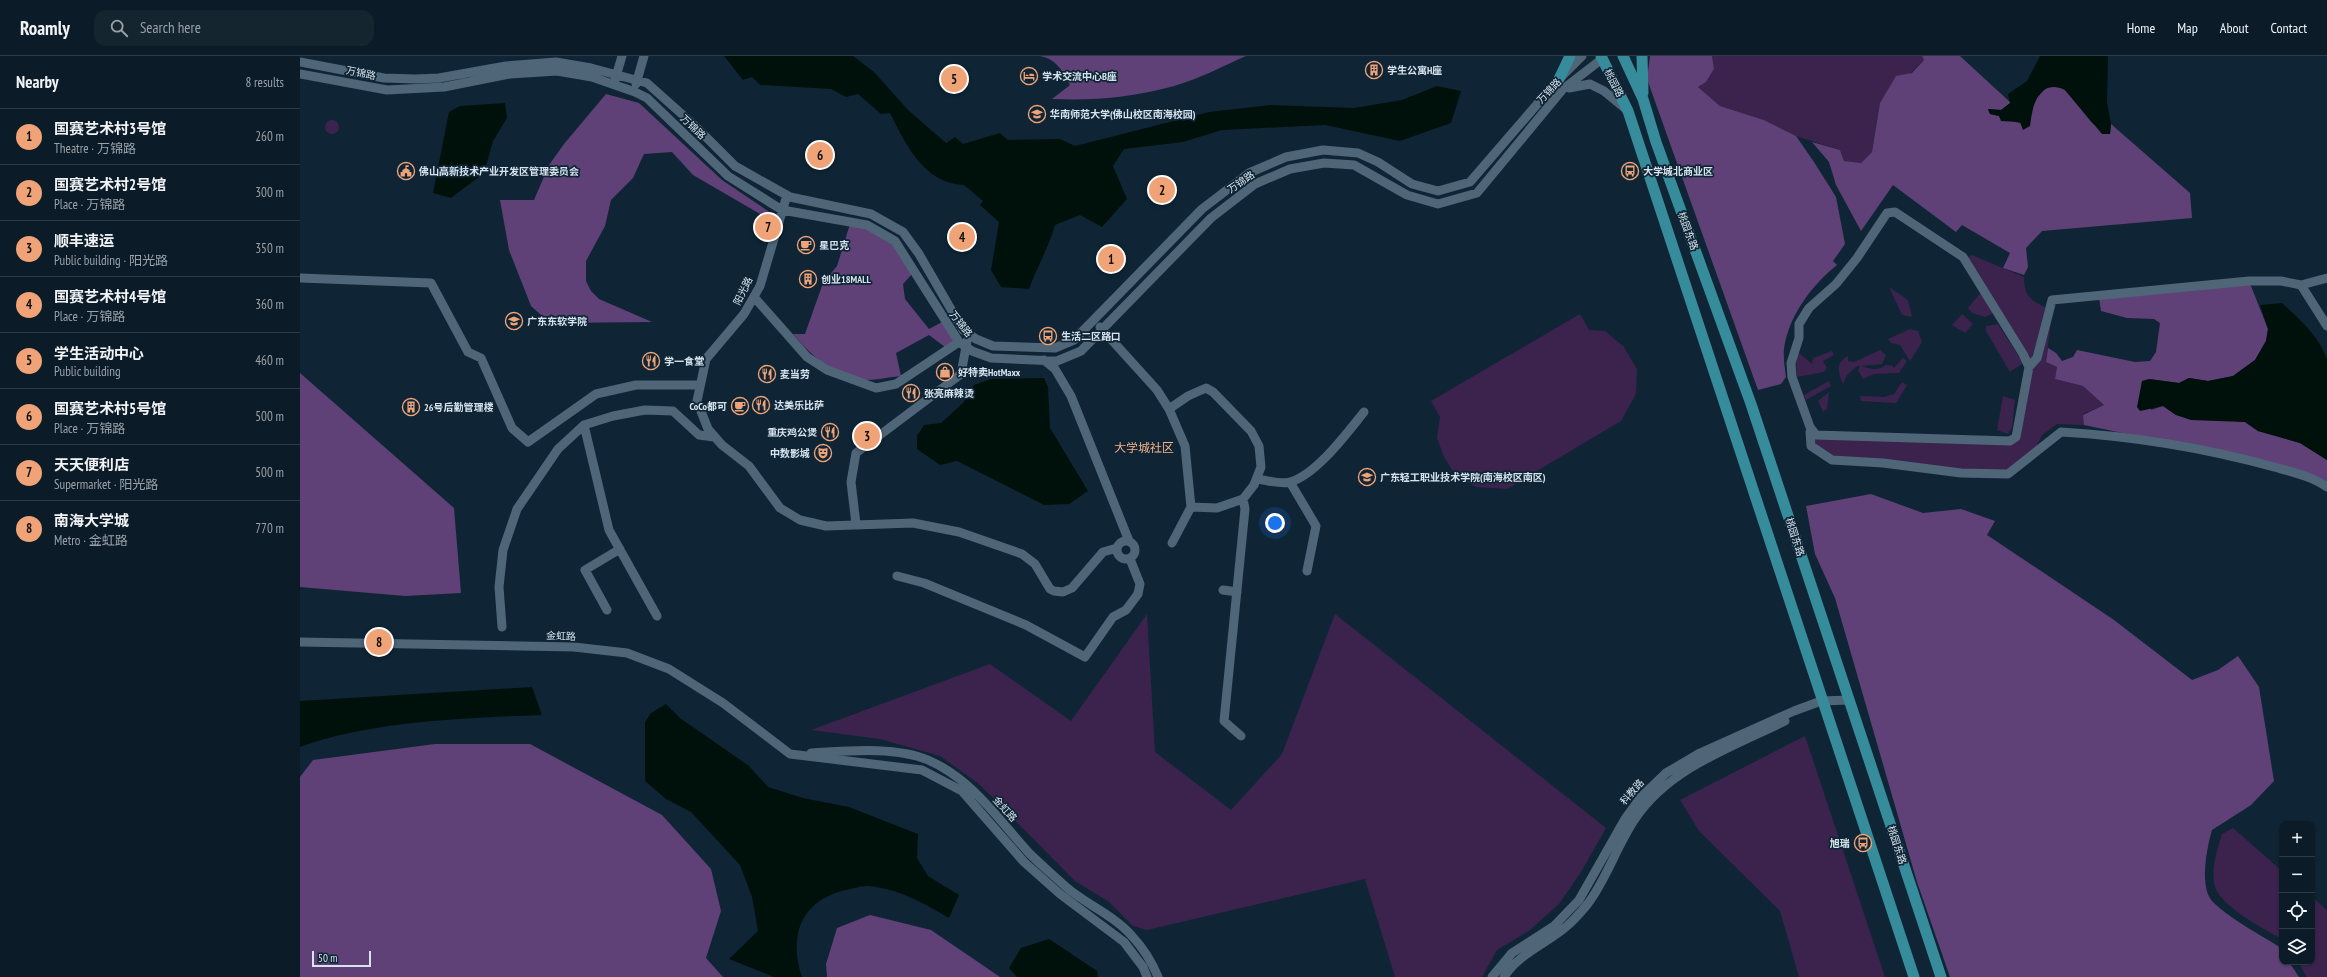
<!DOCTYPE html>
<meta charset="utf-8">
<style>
body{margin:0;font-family:"PT Sans Narrow","Noto Sans SC",sans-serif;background:#142530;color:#f1f3f6}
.controls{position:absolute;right:12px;bottom:12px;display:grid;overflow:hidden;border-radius:8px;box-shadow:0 1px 3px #0004}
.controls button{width:36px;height:36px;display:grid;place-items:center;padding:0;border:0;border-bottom:1px solid #2b3a45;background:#0b1c28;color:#f1f3f6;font:20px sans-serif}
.scale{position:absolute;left:12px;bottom:10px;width:59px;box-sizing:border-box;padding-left:4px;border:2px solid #d7e4ef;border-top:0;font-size:11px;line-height:14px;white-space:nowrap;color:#d7e4ef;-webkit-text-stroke:3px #0f2535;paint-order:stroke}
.you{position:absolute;left:975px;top:467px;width:14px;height:14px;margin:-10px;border:3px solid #fff;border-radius:50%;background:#1a73e8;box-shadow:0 0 0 6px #1a73e833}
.badge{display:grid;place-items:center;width:26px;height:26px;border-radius:50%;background:#efa377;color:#111;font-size:13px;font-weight:700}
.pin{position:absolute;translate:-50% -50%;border:2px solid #fff;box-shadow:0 1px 4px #0006}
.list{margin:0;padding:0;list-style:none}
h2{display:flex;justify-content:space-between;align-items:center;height:52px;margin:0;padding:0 16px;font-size:17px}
h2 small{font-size:13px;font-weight:400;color:#9aa1a8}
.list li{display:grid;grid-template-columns:26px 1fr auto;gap:12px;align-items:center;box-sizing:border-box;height:56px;padding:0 16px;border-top:1px solid #2b3a45}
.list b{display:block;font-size:15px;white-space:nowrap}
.list p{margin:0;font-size:13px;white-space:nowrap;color:#9aa1a8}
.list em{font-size:13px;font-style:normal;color:#9aa1a8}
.icon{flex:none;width:22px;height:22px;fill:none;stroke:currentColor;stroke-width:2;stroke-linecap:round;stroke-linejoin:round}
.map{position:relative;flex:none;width:2027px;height:921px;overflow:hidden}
header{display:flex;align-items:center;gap:24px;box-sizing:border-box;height:56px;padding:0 20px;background:#0b1c28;border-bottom:1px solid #2b3a45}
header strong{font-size:19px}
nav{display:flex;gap:22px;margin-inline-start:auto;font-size:14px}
.search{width:280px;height:36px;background:#142530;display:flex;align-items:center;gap:10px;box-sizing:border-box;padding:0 14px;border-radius:12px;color:#9aa1a8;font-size:15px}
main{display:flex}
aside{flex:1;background:#0b1c28}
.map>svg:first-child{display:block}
</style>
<header>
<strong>Roamly</strong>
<div class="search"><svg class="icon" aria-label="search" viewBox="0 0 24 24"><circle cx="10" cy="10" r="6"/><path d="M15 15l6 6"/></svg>Search here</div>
<nav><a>Home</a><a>Map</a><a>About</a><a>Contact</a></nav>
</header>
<main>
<aside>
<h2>Nearby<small>8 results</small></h2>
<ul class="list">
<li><span class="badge">1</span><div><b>国赛艺术村3号馆</b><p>Theatre · 万锦路</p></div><em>260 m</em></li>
<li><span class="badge">2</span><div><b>国赛艺术村2号馆</b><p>Place · 万锦路</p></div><em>300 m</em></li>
<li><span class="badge">3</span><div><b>顺丰速运</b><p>Public building · 阳光路</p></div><em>350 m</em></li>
<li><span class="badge">4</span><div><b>国赛艺术村4号馆</b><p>Place · 万锦路</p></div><em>360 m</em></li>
<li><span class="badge">5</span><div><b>学生活动中心</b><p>Public building</p></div><em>460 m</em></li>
<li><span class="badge">6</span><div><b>国赛艺术村5号馆</b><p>Place · 万锦路</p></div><em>500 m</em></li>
<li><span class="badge">7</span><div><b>天天便利店</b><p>Supermarket · 阳光路</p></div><em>500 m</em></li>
<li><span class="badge">8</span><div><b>南海大学城</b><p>Metro · 金虹路</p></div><em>770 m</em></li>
</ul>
</aside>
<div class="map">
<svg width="2027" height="921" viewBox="0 0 2027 921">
<rect width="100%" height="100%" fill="#0f2535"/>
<path fill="#3b234d" d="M1412,0H1622L1624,4L1580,47L1572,96L1561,107L1544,105L1540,94L1496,80L1464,64L1420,50L1398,31L1406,26L1414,13Z
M25 71a7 7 0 1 1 14 0a7 7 0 1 1-14 0Z
M1672,199L1724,221C1724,238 1729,244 1745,251L1732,306L1666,202Z
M1589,231L1608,244L1612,261L1602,259Z
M1682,235L1695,256L1685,261L1672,257L1668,252Z
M1280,258L1289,274L1305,275L1324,291L1337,313L1336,338L1321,365L1207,433L1176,431L1156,420L1144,401L1137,382L1140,361L1131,345Z
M1662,258L1673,268L1665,277L1652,269Z
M1751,264L1746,306L1757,311L1755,323L1783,330L1804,349L1783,358L1784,369L1757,368L1742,379L1734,395L1708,418L1532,404L1515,389L1510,376L1710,385L1731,317L1740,304Z
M1698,268L1723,307L1710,316L1686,275V270Z
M1610,273L1618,275L1622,286L1610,305L1600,289L1591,287L1588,283Z
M1580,294L1586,299L1582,308L1561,310C1569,313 1579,315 1586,309L1593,310L1594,312L1603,302L1607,305L1599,317L1574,318L1563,323L1558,314L1560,310H1557L1547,319L1543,328C1538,316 1535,307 1548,300V305L1554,306Z
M1532,295L1534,299L1523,305L1527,312L1524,316L1497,321L1496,306L1499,297L1512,308L1513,302Z
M1529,325L1531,330L1506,344L1504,339Z
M1602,326L1607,329L1596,347L1561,345L1560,340L1584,341L1594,338Z
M1529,336L1527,353L1523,356L1518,345Z
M1703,340L1715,344L1712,372L1708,378L1697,374Z
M847,558L855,696L931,754L982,698L1035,558L1306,772L1281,816L1259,848L1230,874L1197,894L1182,921H1095L1065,823L847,874L833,870L809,846L775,825L679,728L640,700L580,683L511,674L690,608L771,665Z
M1505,680L1585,921H1499L1480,855L1399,775L1380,744Z
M1933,772L1982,815V883C1964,873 1917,849 1914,827C1912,810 1917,794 1922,778Z
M2012,841L2027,854V921H2007L1998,906H2012Z"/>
<path fill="#5f4177" d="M740,0H946C923,10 899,23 874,30C834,41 794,45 752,43L770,29C763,15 756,3 740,0Z
M1350,0H1412L1414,13L1406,26L1398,31L1420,50L1464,64L1496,80L1514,106L1536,141L1545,188L1533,205L1537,209C1511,230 1488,261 1484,293C1483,302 1485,312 1486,321L1481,328L1458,334L1347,23Z
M1622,0H1660L1711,47L1701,54L1688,53L1690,58L1699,60L1702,65H1712L1730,70L1731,54L1736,43L1746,32L1757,30L1765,34L1792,67L1810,78L1811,68L1890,137L1892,162L1742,175L1726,192L1728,211L1724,219L1703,212L1710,197L1662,169L1656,176L1593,129L1561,175L1536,129L1529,106L1512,86L1540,94L1544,105L1561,107L1572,96L1580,47L1596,20L1612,17L1624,4Z
M306,38L339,47L422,124L471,157L467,162L393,119L372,96L344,98L333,122L311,144L305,170L286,205V225L291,235L299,243L352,266L250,267L231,250L209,194L200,144H234L249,109L264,88Z
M550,168L566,172L594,187L613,217L603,228L605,243L629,273L642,266L655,285L645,291L629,279L596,297L601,320C588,321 570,326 558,323C531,318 510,298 493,278H505L523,227L537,210Z
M1949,225L1968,273L1966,285L1955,304L1933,320L1908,325L1889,322L1879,327L1849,323L1851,354L1863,350L1876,359L1945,366L1958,375L2000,387L2027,404V430L1943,402L1784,369L1783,359L1804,349L1783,330L1755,323L1757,311L1746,306L1748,292L1756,297L1762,305L1773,301L1777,294L1835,306L1850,305L1856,296L1860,267L1854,263L1827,262L1801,255L1799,242Z
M0,317L154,452L161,537L105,540L0,531Z
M1571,438L1623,457L1661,453L1695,465L1687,479L1814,564L1892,624L1918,614L1938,600L1959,631L1974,725L1951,749L1912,774C1907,791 1899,830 1912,845C1927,861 1959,878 1978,890L1982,895V906H1989L1999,921H1650L1617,826L1535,542L1515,498L1506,450Z
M135,688H230L362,759L411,813L421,855L406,902L423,921H0V721L13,704Z
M570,859L631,874L700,921H527L526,908L537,872Z"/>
<path fill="#00110b" d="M424,0H553L574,16L608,54L646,87L655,81L663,88L700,77L708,84L760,83L775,90L909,56L971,49L1054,52L1102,44L1137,30L1161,35L1151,67L1100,85L1025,69L922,74L883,86L824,93L813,110L827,143L802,171L780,159L755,169C749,191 737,211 729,233L701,231L691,214L699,166L680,149L683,145L664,129C624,128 605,87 590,57L581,58L558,38L546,41L531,33L460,29L452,21L443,24Z
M1740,0H1808L1807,46L1811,68L1810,78H1802L1765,34C1739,22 1732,50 1730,70L1723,74L1720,66L1701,65L1699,60L1690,58L1688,53L1701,54L1710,47L1708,38L1727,25Z
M205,47L207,62L193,85L184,117L151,142L133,137L149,56L160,50Z
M1982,247C2000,264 2019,280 2027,303V404L2000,387L1958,375L1945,366L1891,364L1876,359L1863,350L1840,355L1837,351L1842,325L1849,323L1879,327L1889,322L1908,325L1933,320L1955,304L1966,285L1968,273L1960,249Z
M744,322L748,331L750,372L788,435L769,448L744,449L657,405L640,409L617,393V380L624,369L641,367L663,347L674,329L691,323Z
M232,631L242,659C166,662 71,665 0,691V645Z
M366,648L380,662L449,710L468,731L503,742L549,751L618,778L617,802L628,820L659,839L649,862C624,847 597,832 567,830C560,830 552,833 546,834C501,844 488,880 502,921H474L429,903L458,875L452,841L440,809L391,756L366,743L345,725V666L351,657Z
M749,883L797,915L798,921H717L709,912L721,892Z"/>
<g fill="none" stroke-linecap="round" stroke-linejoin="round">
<path stroke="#4e6678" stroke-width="9" d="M0,6L84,22L115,23L139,22L206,10L256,6L291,12L347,27L394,69L435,110L490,141L571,158L603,176L619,198L663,274L676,283L693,290L755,292L774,284L902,153L949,117L986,101L1023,94L1058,97L1078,106L1112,128L1138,135L1170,126L1259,23L1282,0
M0,18L87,34L144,31L210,18L257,15L292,21L335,36L347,42L428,120L482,154L567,169L595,185L659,286L672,295L691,302L757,305L781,295L911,162L955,128L990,113L1024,107L1054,109L1107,139L1138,148L1177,137L1263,33L1302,3
M315,24L322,0
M336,28L344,0
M1269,32L1290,28L1304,35L1327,54
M487,139L460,230L444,258L406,303L397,345L408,373L422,389L449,410L480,452L500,464L526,470L613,467L659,476L722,498L735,508L750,533L754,535L763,536L772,532L803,496L817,492
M1595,156L1663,201L1723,298L1729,311L1716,381L1710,385L1516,379L1510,371L1492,321L1491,307L1499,282V268L1509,252L1536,228L1557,202L1587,157Z
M0,222L131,227L168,296L181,302L212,372L228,386L296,338L336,329H400
M2001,229L2027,222
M454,241L507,301L527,314L576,332L596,328L659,286
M800,271L857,334L869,353L885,390L891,451L872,487
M744,304L755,313L771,340L829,485
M1729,311L1737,302L1752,244L1949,225H1981L2001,229L2027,270
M869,353L888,340L906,332L913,336L951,375L959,390L961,411L954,429L943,443L917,452L891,451
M284,369L309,474L357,560
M1510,376L1511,390L1532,404L1583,407L1661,417L1708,418L1761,376C1832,380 1905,392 1974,411C1992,416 2011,420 2027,431
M957,423C966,424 982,429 990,426C1016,419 1047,377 1064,356
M990,426L1016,470L1007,515
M556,468L551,426L556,397L661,318L667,285
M817 494a9 9 0 1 1 18 0a9 9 0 1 1-18 0Z
M597,520L624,527L726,569L785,601L813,561L826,554L838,538L840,528L830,503
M923,534L937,536
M307,554L285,514L320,493
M202,571L199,531L203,494L217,453L258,393L284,369L313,360L345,354L373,355L399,379L414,381
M0,586L274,591L327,597L369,613L423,647L490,698L622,714L662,735L724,806L760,838L824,886L843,911L847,921
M941,680L924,665L945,453L943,443
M511,697C546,695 596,690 628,704C672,723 698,763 729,797C740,808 753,819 765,830C785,848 814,859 832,880C843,892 852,906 858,921
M1192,921L1212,897L1254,870L1279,844L1325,763L1341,741L1366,717L1400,697L1494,655L1521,645L1549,644
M1204,921C1218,898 1248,887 1267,870C1274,864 1280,857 1286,850C1305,827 1317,789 1335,763C1369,712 1432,691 1485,665"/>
<path stroke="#378c9c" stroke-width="11" d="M1301,0L1328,55L1614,921
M1323,0L1343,43L1356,86L1451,348L1641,921
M1342,0L1343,37
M1259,23L1270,0"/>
</g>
<defs>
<g id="building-ring" transform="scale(0.9)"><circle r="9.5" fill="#0f2535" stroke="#efa377" stroke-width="1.5"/><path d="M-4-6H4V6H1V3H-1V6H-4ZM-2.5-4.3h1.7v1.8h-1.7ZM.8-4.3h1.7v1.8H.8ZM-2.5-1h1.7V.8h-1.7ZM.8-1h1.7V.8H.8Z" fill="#efa377"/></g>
<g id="hotel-ring" transform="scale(0.9)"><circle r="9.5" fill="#0f2535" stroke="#efa377" stroke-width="1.5"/><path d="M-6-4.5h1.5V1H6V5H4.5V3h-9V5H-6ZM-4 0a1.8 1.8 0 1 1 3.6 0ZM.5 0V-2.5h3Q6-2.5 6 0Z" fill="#efa377"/></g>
<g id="university-ring" transform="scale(0.9)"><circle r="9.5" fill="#0f2535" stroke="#efa377" stroke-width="1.5"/><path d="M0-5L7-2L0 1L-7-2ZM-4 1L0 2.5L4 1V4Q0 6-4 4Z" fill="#efa377"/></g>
<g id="civic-ring" transform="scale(0.9)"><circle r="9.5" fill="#0f2535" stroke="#efa377" stroke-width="1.5"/><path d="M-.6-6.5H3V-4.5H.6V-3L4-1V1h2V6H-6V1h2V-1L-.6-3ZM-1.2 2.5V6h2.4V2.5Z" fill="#efa377"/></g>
<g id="bus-ring" transform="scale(0.9)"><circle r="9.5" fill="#0f2535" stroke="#efa377" stroke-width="1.5"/><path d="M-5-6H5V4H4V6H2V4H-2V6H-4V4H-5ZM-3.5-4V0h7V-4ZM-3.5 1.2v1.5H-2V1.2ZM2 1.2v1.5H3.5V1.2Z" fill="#efa377"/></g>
<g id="cafe-ring" transform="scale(0.9)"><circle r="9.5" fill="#0f2535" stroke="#efa377" stroke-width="1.5"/><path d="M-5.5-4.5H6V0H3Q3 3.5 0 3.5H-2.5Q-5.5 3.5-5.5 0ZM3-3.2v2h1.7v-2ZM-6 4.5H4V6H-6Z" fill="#efa377"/></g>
<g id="restaurant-ring" transform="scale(0.9)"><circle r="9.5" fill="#0f2535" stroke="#efa377" stroke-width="1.5"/><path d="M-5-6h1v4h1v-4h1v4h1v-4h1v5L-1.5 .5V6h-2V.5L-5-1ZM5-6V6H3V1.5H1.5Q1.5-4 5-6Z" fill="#efa377"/></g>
<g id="shop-ring" transform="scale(0.9)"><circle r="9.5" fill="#0f2535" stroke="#efa377" stroke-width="1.5"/><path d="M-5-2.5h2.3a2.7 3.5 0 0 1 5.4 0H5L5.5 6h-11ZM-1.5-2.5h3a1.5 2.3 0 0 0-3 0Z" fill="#efa377"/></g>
<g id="theatre-ring" transform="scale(0.9)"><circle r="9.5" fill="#0f2535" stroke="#efa377" stroke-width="1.5"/><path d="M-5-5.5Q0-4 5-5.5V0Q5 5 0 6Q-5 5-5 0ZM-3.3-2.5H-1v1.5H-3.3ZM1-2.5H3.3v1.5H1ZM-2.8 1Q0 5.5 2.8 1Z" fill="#efa377"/></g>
</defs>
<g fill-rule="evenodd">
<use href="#building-ring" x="1074" y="14"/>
<use href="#hotel-ring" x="729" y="20"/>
<use href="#university-ring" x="737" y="58"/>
<use href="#civic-ring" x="106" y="115"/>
<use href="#bus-ring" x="1330" y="115"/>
<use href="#cafe-ring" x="506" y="189"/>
<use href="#building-ring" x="508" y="223"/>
<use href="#university-ring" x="214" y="265"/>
<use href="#bus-ring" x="748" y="280"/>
<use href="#restaurant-ring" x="351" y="305"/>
<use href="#shop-ring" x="645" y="316"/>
<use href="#restaurant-ring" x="467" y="318"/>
<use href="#restaurant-ring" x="611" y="337"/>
<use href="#restaurant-ring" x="461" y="349"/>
<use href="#cafe-ring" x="440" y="350"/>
<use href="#building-ring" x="111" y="351"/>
<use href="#restaurant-ring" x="530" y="376"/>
<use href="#theatre-ring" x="523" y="397"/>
<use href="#university-ring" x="1067" y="421"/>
<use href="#bus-ring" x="1563" y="787"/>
</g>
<g text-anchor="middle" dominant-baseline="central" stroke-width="3.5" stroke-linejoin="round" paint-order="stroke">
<g font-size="10" font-weight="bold" fill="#d7e4ef" stroke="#0f2535" text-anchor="start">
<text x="1087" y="14">学生公寓H座</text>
<text x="742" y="20">学术交流中心B座</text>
<text x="750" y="58">华南师范大学(佛山校区南海校园)</text>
<text x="119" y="115">佛山高新技术产业开发区管理委员会</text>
<text x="1343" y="115">大学城北商业区</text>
<text x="519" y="189">星巴克</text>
<text x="521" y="223">创业18MALL</text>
<text x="227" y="265">广东东软学院</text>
<text x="761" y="280">生活二区路口</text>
<text x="364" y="305">学一食堂</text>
<text x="658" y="316">好特卖HotMaxx</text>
<text x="480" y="318">麦当劳</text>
<text x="624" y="337">张亮麻辣烫</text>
<text x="474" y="349">达美乐比萨</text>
<text x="427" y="350" text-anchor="end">CoCo都可</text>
<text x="124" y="351">26号后勤管理楼</text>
<text x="517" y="376" text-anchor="end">重庆鸡公煲</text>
<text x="510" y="397" text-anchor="end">中数影城</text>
<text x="1080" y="421">广东轻工职业技术学院(南海校区南区)</text>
<text x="1550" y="787" text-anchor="end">旭瑞</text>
</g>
<g font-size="10" fill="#d7e4ef" stroke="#0f2535">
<text transform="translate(61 17) rotate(11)">万锦路</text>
<text transform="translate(1314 27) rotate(63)">桃园路</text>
<text transform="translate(1249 35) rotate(-47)">万锦路</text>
<text transform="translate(393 71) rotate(44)">万锦路</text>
<text transform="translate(941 126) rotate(-34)">万锦路</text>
<text transform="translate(1388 175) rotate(70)">桃园东路</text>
<text transform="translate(443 235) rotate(-64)">阳光路</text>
<text transform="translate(661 268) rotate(52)">万锦路</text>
<text transform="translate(1495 481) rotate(72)">桃园东路</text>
<text transform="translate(261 580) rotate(2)">金虹路</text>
<text transform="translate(1332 736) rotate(-49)">科教路</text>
<text transform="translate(705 753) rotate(48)">金虹路</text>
<text transform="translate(1597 789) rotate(72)">桃园东路</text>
</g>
<g font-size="12" fill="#f7b087" stroke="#0f2535">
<text x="844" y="391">大学城社区</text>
</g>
</g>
</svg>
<div class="controls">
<button>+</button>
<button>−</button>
<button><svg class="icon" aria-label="locate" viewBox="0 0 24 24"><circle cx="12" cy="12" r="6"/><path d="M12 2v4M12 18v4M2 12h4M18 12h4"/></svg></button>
<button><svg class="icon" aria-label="layers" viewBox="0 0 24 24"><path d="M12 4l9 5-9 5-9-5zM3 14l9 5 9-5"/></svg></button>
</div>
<div class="scale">50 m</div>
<div class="you"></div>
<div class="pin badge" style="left:811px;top:203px">1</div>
<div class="pin badge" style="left:862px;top:134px">2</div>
<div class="pin badge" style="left:567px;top:380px">3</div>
<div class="pin badge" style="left:662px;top:181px">4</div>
<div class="pin badge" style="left:654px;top:23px">5</div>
<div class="pin badge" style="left:520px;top:99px">6</div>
<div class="pin badge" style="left:468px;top:171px">7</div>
<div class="pin badge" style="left:79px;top:586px">8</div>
</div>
</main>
